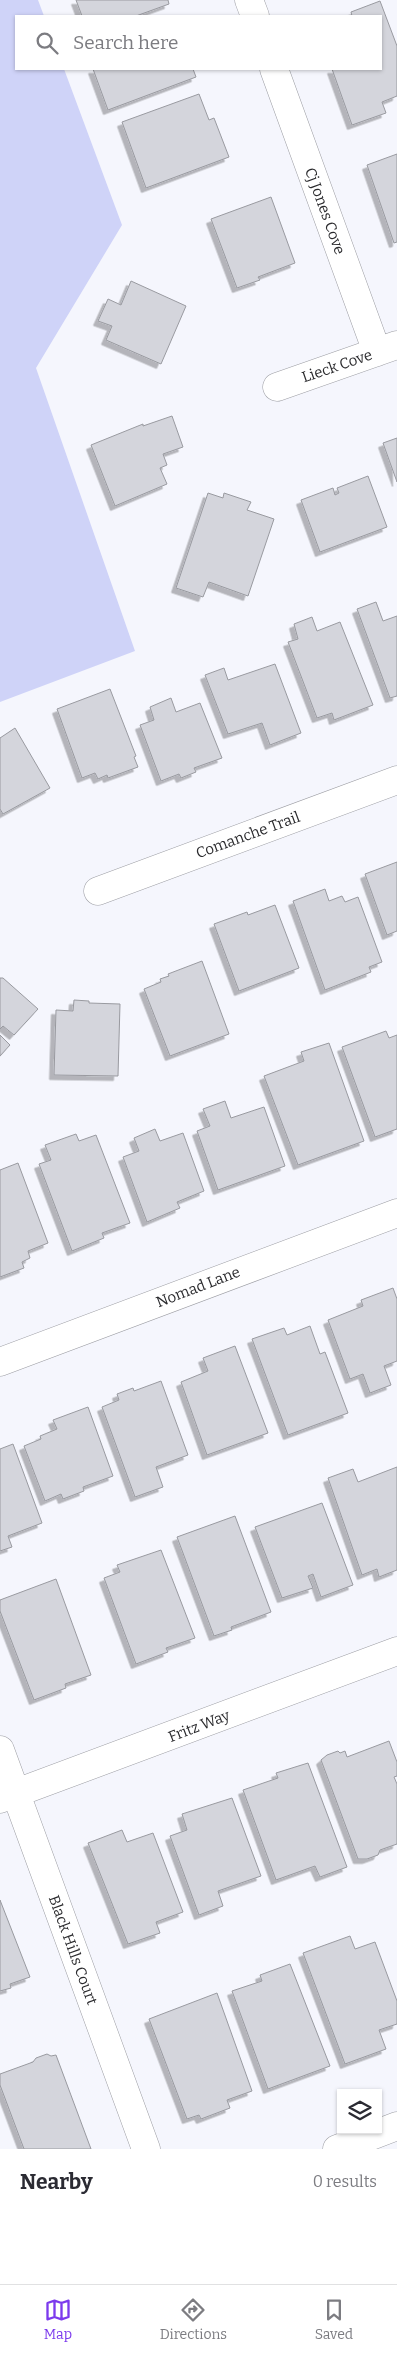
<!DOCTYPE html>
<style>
body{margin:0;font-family:Bitter,serif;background:#f7f7f7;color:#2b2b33}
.controls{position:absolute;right:15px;bottom:15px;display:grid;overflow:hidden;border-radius:0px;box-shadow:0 1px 4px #0004}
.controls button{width:45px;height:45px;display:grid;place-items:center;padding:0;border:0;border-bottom:1px solid #e1e1e2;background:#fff;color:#2b2b33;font:25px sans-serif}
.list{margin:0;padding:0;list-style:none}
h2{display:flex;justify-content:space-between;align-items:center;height:65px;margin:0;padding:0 20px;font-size:21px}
h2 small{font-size:16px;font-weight:400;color:#7c7c81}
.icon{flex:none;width:28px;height:28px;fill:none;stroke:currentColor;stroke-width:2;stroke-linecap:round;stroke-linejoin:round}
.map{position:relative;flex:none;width:397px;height:2149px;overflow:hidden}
.search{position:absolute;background:#fff;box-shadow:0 1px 4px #0004;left:15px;right:15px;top:15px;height:55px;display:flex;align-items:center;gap:12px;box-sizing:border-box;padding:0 18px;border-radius:0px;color:#7c7c81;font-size:19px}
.sheet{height:135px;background:#fff}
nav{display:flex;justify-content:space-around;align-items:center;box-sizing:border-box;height:70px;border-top:1px solid #e1e1e2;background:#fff;font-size:14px;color:#7c7c81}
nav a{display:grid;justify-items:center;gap:2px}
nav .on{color:#7c3aed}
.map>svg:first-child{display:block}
</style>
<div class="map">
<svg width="397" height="2149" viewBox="0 0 397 2149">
<defs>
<filter id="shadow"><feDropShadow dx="-4.5" dy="4.5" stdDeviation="0" flood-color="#0004"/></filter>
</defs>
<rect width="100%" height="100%" fill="#f5f6fd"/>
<path fill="#cfd3f8" d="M0,0H38L44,16H16V69H64L122,225L36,368L135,651L0,702Z"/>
<path fill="#d4d5dc" stroke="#999aa0" filter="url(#shadow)" d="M76,0H168L169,4L136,16H82Z
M380,1L397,46V96L382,102L386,113L352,125L332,69H381V16H352L351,12Z
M93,69H193L196,77L108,110Z
M199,94L209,120L214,118L229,157L146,188L122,122Z
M397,154V242L394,243L367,165Z
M271,197L295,263L258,277L260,280L237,288L211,219Z
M131,281L186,306L161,364L106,340L112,326L98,321L108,299L121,305Z
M172,416L183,447L163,454L167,465L160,468L167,484L115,506L91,445L143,424V426Z
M397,438V482L383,443Z
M368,476L387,527L320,552L301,500L333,488L335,495L339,493L337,488Z
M208,493L223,498L224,493L251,502L247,510L274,519L248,596L209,582L203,597L176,588Z
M376,602L383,621L397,616V696L390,698L357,609Z
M312,617L317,631L340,622L373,705L334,720L332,713L317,718L288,642L298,639L294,624Z
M275,664L301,733L270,745L262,723L228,734L205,675L224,668L228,680Z
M110,689L136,756L134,757L138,767L108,778L107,775L98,779L95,773L82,778L57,709Z
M171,698L176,712L200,703L222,758L194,768L196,772L181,778L179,774L161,781L140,725L154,720L150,707Z
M15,728L50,788L3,814L0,809V738Z
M397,862V931L387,935L365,874Z
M325,889L329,901L342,896L345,902L358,897L382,962L369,967L371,972L325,990L293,901Z
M275,905L299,968L239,991L214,924L247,912L248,915Z
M202,961L229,1034L170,1056L144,989L161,982L160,979L169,976L168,974Z
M0,978H3L38,1009L14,1035L3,1026L0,1029Z
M74,1000L89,1001V1003L120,1004L118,1076L54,1075L56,1010L73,1011Z
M386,1031L389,1038L397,1035V1129L375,1137L342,1047Z
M0,1035L10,1045L0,1056Z
M329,1043L364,1141L298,1165L264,1076L304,1061L301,1052Z
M225,1101L231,1118L264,1107L285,1166L218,1190L197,1131L210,1126L203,1109Z
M155,1129L160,1141L183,1133L204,1191L177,1202L180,1208L147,1222L123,1157L139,1151L134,1138Z
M76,1134L79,1141L96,1135L130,1223L102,1233L104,1238L72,1251L39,1164L51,1160L45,1145Z
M18,1163L48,1243L28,1251L30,1258L22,1262L24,1268L0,1277V1170Z
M393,1288L397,1299V1361L384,1366L391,1385L370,1393L363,1374L350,1379L328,1320L363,1306L361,1300Z
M310,1326L320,1354L325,1352L348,1413L288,1435L252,1339L284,1328L287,1335Z
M235,1346L268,1433L207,1455L181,1382L208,1371L203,1358Z
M161,1381L188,1455L156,1467L163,1487L135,1497L102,1407L119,1400L117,1394L133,1388L134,1391Z
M88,1407L113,1476L83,1487L84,1491L63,1499L61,1494L45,1501L24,1446L41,1439L40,1436L57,1429L53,1420Z
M13,1444L42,1523L8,1536L12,1547L0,1551V1449Z
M397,1467V1570L379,1577L377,1569L362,1575L328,1478L353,1469L358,1482Z
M322,1503L353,1585L321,1597L313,1574L308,1576L313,1588L282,1598L255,1527Z
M235,1516L271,1612L231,1627L232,1630L214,1636L177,1537Z
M161,1550L195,1638L166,1648L168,1652L136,1664L104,1578L120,1572L117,1565Z
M56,1579L91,1675L65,1684L66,1688L34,1700L0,1611V1600Z
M389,1741L397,1762V1776L394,1777L397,1784V1844L380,1850L378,1855L367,1859H358L321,1760L327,1755L338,1751L340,1753L345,1751L347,1757Z
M308,1763L347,1867L320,1877L315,1866L276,1880L243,1790L278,1778L276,1773Z
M232,1798L261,1876L218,1891L223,1906L199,1915L170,1836L187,1830L182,1814Z
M122,1830L127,1842L153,1833L183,1912L156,1922L160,1933L128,1944L88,1843Z
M0,1900L30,1977L10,1984L11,1988L0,1991Z
M350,1936L355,1949L375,1942L397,2001V2024L379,2030L386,2049L345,2064L303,1953Z
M290,1964L330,2066L268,2089L232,1991L262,1981L260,1975Z
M217,1993L252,2091L227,2100L230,2108L201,2119L199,2115L187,2119L149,2019Z
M47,2054L51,2056L56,2055L91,2149H24L0,2085V2074L33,2062L36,2058Z"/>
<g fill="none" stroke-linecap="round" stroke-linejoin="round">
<g stroke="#9d9ea4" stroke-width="29">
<path id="street" d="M249,0L255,16
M274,69L377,352
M277,387L397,345
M98,891L397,780
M0,1362L397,1213
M0,1750L146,2149
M0,1799L397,1651
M337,2149L397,2126"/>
</g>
<use href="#street" stroke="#fff" stroke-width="28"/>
</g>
<g text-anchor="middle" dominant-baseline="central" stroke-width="4" stroke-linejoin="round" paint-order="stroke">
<g font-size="15" fill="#2b2b2e" stroke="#fff">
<text transform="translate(325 211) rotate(70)">Cj Jones Cove</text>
<text transform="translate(337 366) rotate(-19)">Lieck Cove</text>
<text transform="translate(248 835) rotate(-20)">Comanche Trail</text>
<text transform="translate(198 1287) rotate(-21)">Nomad Lane</text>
<text transform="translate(199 1726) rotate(-21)">Fritz Way</text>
<text transform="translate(73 1950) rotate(70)">Black Hills Court</text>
</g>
</g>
</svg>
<div class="controls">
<button><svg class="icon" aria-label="layers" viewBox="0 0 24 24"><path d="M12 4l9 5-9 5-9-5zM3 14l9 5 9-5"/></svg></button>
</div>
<div class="search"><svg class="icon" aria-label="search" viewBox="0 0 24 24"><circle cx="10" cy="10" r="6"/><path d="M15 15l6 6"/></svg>Search here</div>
</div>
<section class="sheet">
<h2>Nearby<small>0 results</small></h2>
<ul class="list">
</ul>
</section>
<nav>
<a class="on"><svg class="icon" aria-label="map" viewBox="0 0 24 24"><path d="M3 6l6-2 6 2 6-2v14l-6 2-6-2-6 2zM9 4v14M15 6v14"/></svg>Map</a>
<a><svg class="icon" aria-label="directions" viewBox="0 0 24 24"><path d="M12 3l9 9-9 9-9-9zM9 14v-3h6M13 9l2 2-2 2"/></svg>Directions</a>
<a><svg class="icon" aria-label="saved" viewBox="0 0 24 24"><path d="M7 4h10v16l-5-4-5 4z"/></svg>Saved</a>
</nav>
